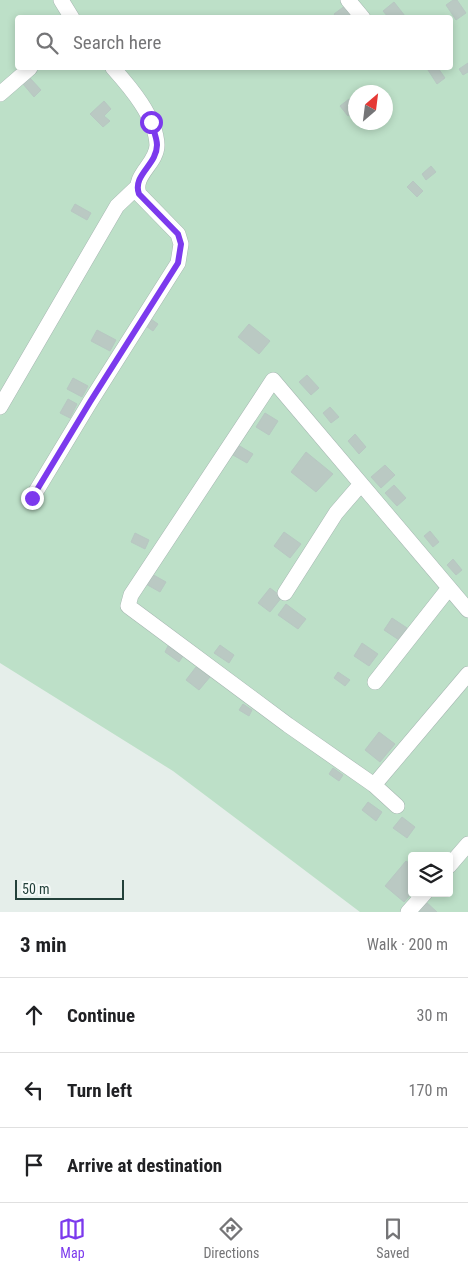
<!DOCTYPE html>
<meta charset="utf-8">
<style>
body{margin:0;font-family:"Roboto Condensed",sans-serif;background:#f2f2f2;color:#202124}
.controls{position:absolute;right:15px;bottom:15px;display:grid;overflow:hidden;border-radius:5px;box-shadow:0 2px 8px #0003}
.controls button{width:45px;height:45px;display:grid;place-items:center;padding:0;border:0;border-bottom:1px solid #e0e0e0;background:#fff;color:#202124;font:25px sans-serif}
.compass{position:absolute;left:348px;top:85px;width:45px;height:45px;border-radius:50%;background:#fff;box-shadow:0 2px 8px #0003;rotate:28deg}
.scale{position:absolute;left:15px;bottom:12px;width:109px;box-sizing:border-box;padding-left:5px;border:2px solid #23413a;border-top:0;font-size:14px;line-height:18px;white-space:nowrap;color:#23413a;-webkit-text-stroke:4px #f6faf8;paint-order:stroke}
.stop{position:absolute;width:15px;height:15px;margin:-11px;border:4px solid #7c3aed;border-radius:50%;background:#fff}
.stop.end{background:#7c3aed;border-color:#fff;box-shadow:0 1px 5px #0008}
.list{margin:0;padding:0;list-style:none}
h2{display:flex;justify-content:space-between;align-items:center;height:65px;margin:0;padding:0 20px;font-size:21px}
h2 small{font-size:16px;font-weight:400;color:#757577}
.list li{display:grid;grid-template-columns:32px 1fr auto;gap:15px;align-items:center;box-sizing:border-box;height:75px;padding:0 20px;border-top:1px solid #e0e0e0}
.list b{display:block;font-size:19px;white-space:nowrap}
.list em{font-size:16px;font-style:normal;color:#757577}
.icon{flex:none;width:28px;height:28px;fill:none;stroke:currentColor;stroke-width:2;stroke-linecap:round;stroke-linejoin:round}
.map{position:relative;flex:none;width:468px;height:912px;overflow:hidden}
.search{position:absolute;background:#fff;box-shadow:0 2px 8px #0003;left:15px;right:15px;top:15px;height:55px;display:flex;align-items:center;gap:12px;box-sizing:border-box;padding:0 18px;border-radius:5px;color:#757577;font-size:19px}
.sheet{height:290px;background:#fff}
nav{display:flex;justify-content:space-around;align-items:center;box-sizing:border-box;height:70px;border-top:1px solid #e0e0e0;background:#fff;font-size:14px;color:#757577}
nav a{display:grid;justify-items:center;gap:2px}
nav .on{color:#7c3aed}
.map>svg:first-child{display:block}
</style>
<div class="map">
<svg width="468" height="912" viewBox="0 0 468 912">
<rect width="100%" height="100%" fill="#e5eeea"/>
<path fill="#bde0c8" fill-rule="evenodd" d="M0,0H468V912H360L173,771L0,663ZM18,18H450V68H18ZM356,92H386V122H356ZM412,856H449V893H412Z"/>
<path fill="#bac9c3" stroke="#b7c8c2" d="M453,0H457L466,13L456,20L446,5Z
M394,2L405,16L403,18H389L383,11Z
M346,5L356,18H337L334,14Z
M468,63V72L463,75L459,69Z
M432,68H438L445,78L437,84L428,70Z
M30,78L41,90L34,97L23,84Z
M349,99L356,106V110L348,116L340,106Z
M104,101L111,109L104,116L110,121L103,127L90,114Z
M431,166L436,172L426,180L422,174Z
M413,181L423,191L417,197L407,187Z
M75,204L91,213L87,220L71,211Z
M148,317L158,324L153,331L143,324Z
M249,324L270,341L259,354L238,337Z
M97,330L116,340L110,351L91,341Z
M307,375L319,388L311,395L299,382Z
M73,378L88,386L82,397L67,389Z
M68,399L77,404L70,418L60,413Z
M330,407L339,417L331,423L323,413Z
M265,413L278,421L269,435L256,427Z
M355,434L366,447L359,454L348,441Z
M238,445L253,454L247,463L233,455Z
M306,452L333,474L316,492L291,472Z
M385,465L395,475L381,488L371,477Z
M394,485L406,498L397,506L385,493Z
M430,531L439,542L433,547L424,536Z
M284,532L301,544L290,558L274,546Z
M135,533L149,540L145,549L131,542Z
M453,559L462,570L456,575L447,565Z
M150,573L166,582L160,592L144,583Z
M270,588L282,597L270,612L258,603Z
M286,604L306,619L298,629L278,615Z
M392,618L407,628L399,640L384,630Z
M362,643L378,654L369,666L354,656Z
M220,645L234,655L229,663L214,653Z
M168,646L183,656L179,662L165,652Z
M196,667L210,677L199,690L186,680Z
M338,672L350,680L345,686L334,678Z
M243,704L252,710L249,716L239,710Z
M379,732L395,744L380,762L365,750Z
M333,768L343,775L339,781L329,774Z
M368,802L382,812L376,821L362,810Z
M402,817L415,827L407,838L393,828Z
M406,861L412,865V893L404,902L385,886Z
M425,901L437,912H415Z"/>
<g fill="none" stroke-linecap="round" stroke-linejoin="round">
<g stroke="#a7b7b2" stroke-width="16">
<path id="minor" d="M61,0L72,18
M348,0L363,18
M0,94L30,68
M0,407L117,206L137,187
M32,498L90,402L178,263L181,244L178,234L139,194C132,175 157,164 157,145C156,117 130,87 113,68
M285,593L336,513L361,484
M375,682L449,588
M374,785L468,674
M397,806L374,785L288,725L128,606L131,595L273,380L468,610
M449,866L468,844
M408,912L425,893"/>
</g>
<use href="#minor" stroke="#fff" stroke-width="15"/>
</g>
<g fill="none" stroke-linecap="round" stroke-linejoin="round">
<path stroke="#7c3aed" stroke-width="6" d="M32,498L90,402L178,263L181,244L178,234L139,194C132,175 157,165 157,145C157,138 153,129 151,122"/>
</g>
</svg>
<div class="controls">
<button><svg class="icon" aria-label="layers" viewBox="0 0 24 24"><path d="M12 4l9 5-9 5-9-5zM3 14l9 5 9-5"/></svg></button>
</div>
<svg class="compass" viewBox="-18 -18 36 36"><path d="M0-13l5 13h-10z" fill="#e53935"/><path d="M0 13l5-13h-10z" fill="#757577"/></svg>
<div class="scale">50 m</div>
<div class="stop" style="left:151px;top:122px"></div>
<div class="stop end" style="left:32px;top:498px"></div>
<div class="search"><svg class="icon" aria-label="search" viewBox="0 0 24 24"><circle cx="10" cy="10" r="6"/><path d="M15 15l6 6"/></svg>Search here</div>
</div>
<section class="sheet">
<h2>3 min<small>Walk · 200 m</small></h2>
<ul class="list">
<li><svg class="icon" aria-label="ahead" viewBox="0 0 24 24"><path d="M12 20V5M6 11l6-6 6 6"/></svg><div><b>Continue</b></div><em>30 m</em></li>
<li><svg class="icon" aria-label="left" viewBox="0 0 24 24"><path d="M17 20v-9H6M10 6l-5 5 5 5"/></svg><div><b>Turn left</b></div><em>170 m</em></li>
<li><svg class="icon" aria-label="arrive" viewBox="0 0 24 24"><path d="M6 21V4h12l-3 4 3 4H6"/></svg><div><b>Arrive at destination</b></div></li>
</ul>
</section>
<nav>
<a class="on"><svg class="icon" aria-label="map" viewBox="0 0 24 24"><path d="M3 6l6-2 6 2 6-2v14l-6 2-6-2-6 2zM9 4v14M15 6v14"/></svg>Map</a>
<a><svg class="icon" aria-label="directions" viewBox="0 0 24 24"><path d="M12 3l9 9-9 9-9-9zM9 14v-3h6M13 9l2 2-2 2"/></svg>Directions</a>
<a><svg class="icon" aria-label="saved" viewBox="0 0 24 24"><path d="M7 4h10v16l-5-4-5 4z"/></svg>Saved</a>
</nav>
